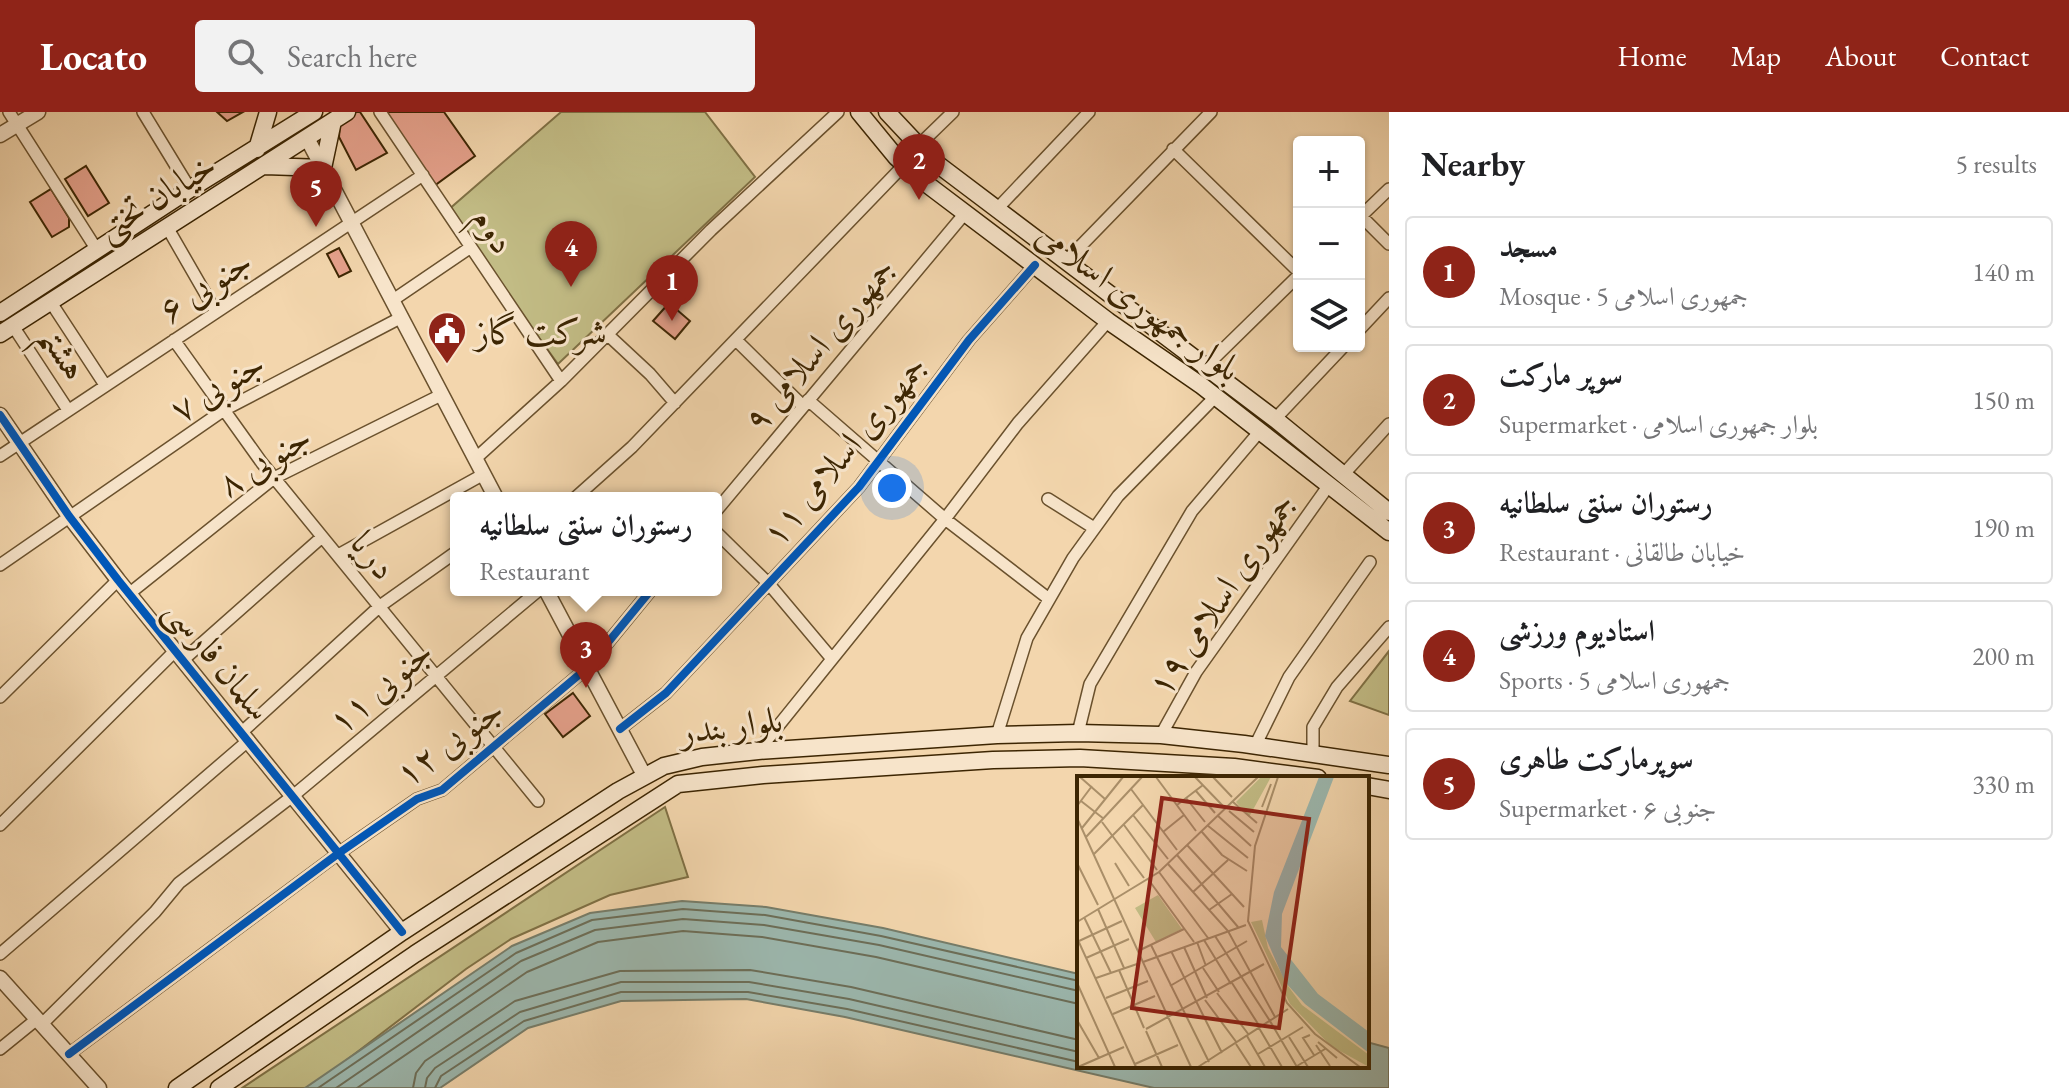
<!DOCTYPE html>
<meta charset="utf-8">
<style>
body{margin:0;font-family:"EB Garamond",Amiri,serif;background:#f2f2f2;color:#202124}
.controls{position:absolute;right:24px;top:24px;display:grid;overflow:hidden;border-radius:8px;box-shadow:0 2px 6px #0004}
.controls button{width:72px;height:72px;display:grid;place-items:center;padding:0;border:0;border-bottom:2px solid #e0e0e0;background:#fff;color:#202124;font:40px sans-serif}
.you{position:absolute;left:892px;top:376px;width:28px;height:28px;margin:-20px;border:6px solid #fff;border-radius:50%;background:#1a73e8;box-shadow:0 0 0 12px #1a73e833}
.badge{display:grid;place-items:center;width:52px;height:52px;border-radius:50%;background:#8f2418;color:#fff;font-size:26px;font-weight:700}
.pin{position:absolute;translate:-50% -66px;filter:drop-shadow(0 2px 4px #0008)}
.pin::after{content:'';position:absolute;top:42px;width:28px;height:24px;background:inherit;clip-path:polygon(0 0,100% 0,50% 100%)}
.popup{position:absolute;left:450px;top:380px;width:272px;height:104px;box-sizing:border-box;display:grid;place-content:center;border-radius:8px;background:#fff;filter:drop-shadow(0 2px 6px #0005);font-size:26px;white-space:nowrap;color:#757577}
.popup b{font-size:30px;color:#202124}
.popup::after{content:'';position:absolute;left:50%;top:100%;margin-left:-16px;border:16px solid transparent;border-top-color:#fff}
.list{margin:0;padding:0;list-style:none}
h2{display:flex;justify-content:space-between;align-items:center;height:104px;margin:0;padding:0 32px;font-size:34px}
h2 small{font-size:26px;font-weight:400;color:#757577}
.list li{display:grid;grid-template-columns:52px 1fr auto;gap:24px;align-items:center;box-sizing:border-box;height:112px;margin:0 16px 16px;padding:0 16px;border:2px solid #e0e0e0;border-radius:8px}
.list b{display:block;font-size:30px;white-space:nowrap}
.list p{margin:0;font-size:26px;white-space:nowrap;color:#757577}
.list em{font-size:26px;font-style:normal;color:#757577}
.icon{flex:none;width:44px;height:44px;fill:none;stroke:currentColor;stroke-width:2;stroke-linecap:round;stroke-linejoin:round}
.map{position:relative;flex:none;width:1389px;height:976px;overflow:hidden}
header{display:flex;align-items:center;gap:48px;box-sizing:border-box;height:112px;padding:0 40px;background:#8f2418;color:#fff}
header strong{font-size:38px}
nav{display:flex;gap:44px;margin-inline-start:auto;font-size:28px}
.search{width:560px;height:72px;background:#f2f2f2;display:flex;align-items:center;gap:20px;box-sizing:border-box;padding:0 28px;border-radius:8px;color:#757577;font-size:30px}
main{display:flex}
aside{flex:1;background:#fff}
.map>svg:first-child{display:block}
</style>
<header>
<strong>Locato</strong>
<div class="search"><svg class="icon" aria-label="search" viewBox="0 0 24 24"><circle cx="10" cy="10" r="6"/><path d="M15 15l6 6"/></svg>Search here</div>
<nav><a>Home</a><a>Map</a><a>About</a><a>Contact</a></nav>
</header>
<main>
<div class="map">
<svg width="1389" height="976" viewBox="0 0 1389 976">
<rect width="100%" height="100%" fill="#f3d6ad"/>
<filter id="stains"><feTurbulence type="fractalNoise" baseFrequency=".0025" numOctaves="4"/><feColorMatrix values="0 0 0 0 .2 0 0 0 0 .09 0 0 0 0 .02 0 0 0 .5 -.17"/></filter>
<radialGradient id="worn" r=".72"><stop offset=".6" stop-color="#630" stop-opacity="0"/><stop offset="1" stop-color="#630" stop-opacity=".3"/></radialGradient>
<path fill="#c2bc85" stroke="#7f7044" stroke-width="2" d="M561,0H705L755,65L558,252L447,99Z
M1389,539V603L1350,589Z
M665,695L688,765L610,783L511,827L466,857L310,976H242Z"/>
<path fill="#9cb8af" stroke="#767d6a" stroke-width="2" d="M682,789L766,795L883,816L1079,862V954H1367V930L1389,936V976H1154L845,905L746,887L621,889L528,916L440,976H305L512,834L590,801Z"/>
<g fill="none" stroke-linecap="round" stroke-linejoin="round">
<path stroke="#6c6e58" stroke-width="2" d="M318,976L516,841L592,808L683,797L765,803L881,824L1079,869
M336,976L521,849L595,818L683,807L764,813L879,833L1079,879
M357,976L527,860L598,830L683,819L762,825L876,845L1079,892
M413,976L416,961L425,949L515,889L620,859L750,858L851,875L1079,928
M425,976L427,966L435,956L520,900L621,870H749L849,887L1079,940
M435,976L441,964L524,909L621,880H748L847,897L1079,950"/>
</g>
<path fill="#e6a18c" stroke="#3c2502" stroke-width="2" d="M217,0H243L227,9Z
M352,0H360L387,41L356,58L339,25L340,12Z
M387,0H444L475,44L434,74L383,3Z
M86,54L109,91L88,104L65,67Z
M51,77L69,106V115L52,125L30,90Z
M339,136L351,159L339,165L327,142Z
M669,191L690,209L675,227L653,209Z
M573,581L590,604L563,625L545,602Z"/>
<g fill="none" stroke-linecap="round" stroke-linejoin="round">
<g stroke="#6a512d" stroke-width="14">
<path id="minor" d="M9,0L97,138
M143,0L190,77
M380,0L561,269
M918,34L953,0
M1173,37L1299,160
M997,97L1089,0
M1361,104L1389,132
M1359,106L1389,77
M167,115L216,200
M1067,148L1211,0
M393,188L471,135
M50,189L105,273
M13,214L68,298
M1359,218L1389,186
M607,222L650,262L675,291
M174,228L262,351L538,689
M736,228L803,294
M1205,255L1299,163
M808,288L945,407L1049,487
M1275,307L1344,234
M0,344L423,63
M475,347L561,269L711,118L838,0
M1342,364L1389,312
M575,386L632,335L904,53
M1048,387L1094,416
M716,399L966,100
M716,420L769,472L832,547
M338,443L484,362
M0,453L224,298L402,205
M130,481L274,366L441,283
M183,548L322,425
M0,585L118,468
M620,617L666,581L859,375L969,228L1035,153
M242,620L380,494L456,440
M1078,621L1090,572L1192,399L1260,319
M997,623L1027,526L1073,446L1118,384L1216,284
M1161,623L1196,560L1329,373
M1255,634L1289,565L1370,450
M758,639L945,407L1018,311L1108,209
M1313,642V615L1337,575L1389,515
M0,713L175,539
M0,842L249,628
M42,912L155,800L179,771L294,683L539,478
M0,937L37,907
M69,942L339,741L417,687L442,678L587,556L651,478"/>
</g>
<g stroke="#6a512d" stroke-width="17">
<path id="tertiary" d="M0,23L38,0
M307,26L496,386
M0,303L69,404L118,468L402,820
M546,478L644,663
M0,866L99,976"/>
</g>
<g stroke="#3c2502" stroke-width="19">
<path id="secondary" d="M859,0L896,45L928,73L1108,209L1202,274L1389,420
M887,0L932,48L1275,307L1389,400
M257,37L268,0
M265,54L323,56L333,9
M0,201L190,77L314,0
M0,222L347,0
M1367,674L1389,678
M177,976L402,820L618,679L664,654L702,645L758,639L997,623L1078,621L1161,623L1244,632L1389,653
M219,976L415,842L678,672L763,663L993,648L1080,646L1234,655L1318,666"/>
</g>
<use href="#minor" stroke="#f7e4ca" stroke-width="11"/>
<use href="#tertiary" stroke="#f7e4ca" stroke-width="14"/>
<use href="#secondary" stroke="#f7e4ca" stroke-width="16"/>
<g stroke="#f7e4ca" stroke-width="13">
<path id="cycleway" d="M0,303L69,404L118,468L402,820
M620,617L666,581L859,375L969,228L1035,153
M69,942L339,741L417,687L442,678L587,556L651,478"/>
</g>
<use href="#cycleway" stroke="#0057b8" stroke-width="8"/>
</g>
<defs>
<g id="civic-pin" transform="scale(2)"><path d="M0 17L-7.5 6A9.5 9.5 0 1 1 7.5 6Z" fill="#8f2418" stroke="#f7e4ca"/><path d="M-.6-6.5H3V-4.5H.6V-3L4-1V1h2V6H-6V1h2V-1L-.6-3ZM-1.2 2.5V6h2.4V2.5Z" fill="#fff"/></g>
</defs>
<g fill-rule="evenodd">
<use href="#civic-pin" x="447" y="219"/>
</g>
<g text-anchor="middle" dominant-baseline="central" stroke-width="6" stroke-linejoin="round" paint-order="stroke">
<g font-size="36" fill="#3c2502" stroke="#f7e4ca">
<text transform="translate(156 84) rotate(-32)">خیابان تختی</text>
<text transform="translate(494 118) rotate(56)">دوم</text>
<text transform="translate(205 173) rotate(-33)">۶ جنوبی</text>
<text transform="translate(1139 189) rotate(36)">بلوار جمهوری اسلامی</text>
<text transform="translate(819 232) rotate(-50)">جمهوری اسلامی ۹</text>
<text transform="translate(64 240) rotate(57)">هشتم</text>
<text transform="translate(217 274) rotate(-31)">۷ جنوبی</text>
<text transform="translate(844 338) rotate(-50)">جمهوری اسلامی ۱۱</text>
<text transform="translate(264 348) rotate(-32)">۸ جنوبی</text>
<text transform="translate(374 443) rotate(51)">دریا</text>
<text transform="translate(1221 482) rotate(-56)">جمهوری اسلامی ۱۹</text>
<text transform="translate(219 547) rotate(51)">سلمان فارسی</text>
<text transform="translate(380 574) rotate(-40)">۱۱ جنوبی</text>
<text transform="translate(731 613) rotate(-7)">بلوار بندر</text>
<text transform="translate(449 629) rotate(-36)">۱۲ جنوبی</text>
</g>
<g font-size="36" fill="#3c2502" stroke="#f7e4ca" text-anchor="start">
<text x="475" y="219">شرکت گاز</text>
</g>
</g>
<g transform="translate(1077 664)">
<rect width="292" height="292" fill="#f3d6ad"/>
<path d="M184,1H194L172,41L159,26ZM81,119L105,153L79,166L58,132ZM185,144L191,172L211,210L225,229L292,279V291L254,270L213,228L174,146Z" fill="#c2bc85"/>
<path d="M242,1H257L205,138L204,171L241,218L292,256V277L228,228L208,206L188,160L197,116Z" fill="#9cb8af"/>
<path fill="none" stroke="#aa8f69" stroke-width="2" d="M3,1L28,23M79,1L119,55M118,1L146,30M136,1L155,21M201,1L178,70L171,145L210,227L238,258L283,291M54,13L100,74M119,15L138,37M109,22L128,46M4,25L27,43M156,26L180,47M100,29L126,9M0,30L15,10M185,31L194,8M152,35L177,56M56,39L91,83M140,39L174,70M0,42L114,291M25,46L67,102M47,49L80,94M130,49L171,82M5,52L46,1M86,56L107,39M125,56L145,79L170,95M9,61L65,1M110,69L167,131M17,78L66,29M100,79L161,151M0,87L21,129M38,87L52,110M91,88L151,155L198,241M82,96L131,162M71,103L117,166M116,116L151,84M21,133L47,192M132,134L155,118M7,141L34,197M0,146L82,96L181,1M138,160L193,245M0,162L59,291M127,164L154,208M2,165L45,145M120,166L129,190M74,169L132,286M107,171L130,222M61,175L107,153M94,175L145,277M9,182L52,163M66,186L169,149M126,192L142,216M42,194L67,252M19,202L63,187M155,207L183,251M1,209L38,291M93,210L170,165M140,217L172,259M29,222L71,205M128,224L160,267M36,238L78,220M0,244L22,282M193,245L220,291M182,252L205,291M69,253L187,188M69,255L85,291M233,259L226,262L237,279M170,260L188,291M212,261L231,291M241,266L260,282M159,268L174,291M239,269L253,290M181,278L226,251M58,288L101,269M220,290L248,273M1,291L47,271M121,291L211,233"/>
<path fill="#8f2418" fill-opacity="0.15" stroke="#8f2418" stroke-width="4" d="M85,22L232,43L202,252L55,232Z"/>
<rect width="292" height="292" fill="none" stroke="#3c2502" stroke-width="4"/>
</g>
<rect width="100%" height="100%" filter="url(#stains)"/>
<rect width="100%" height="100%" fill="url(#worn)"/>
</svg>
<div class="controls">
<button>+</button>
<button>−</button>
<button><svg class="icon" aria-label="layers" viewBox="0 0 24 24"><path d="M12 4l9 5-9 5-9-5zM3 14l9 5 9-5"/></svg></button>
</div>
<div class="you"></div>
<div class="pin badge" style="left:672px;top:209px">1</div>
<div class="pin badge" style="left:919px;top:88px">2</div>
<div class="pin badge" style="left:586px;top:576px">3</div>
<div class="popup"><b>رستوران سنتی سلطانیه</b>Restaurant</div>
<div class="pin badge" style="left:571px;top:175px">4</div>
<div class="pin badge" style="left:316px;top:115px">5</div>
</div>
<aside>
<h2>Nearby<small>5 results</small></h2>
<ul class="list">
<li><span class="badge">1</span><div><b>مسجد</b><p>Mosque · جمهوری اسلامی 5</p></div><em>140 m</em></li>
<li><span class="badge">2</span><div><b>سوپر مارکت</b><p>Supermarket · بلوار جمهوری اسلامی</p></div><em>150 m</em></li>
<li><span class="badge">3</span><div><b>رستوران سنتی سلطانیه</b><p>Restaurant · خیابان طالقانی</p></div><em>190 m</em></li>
<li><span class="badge">4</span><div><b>استادیوم ورزشی</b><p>Sports · جمهوری اسلامی 5</p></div><em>200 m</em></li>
<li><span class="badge">5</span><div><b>سوپرمارکت طاهری</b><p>Supermarket · ۶ جنوبی</p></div><em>330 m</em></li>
</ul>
</aside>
</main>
